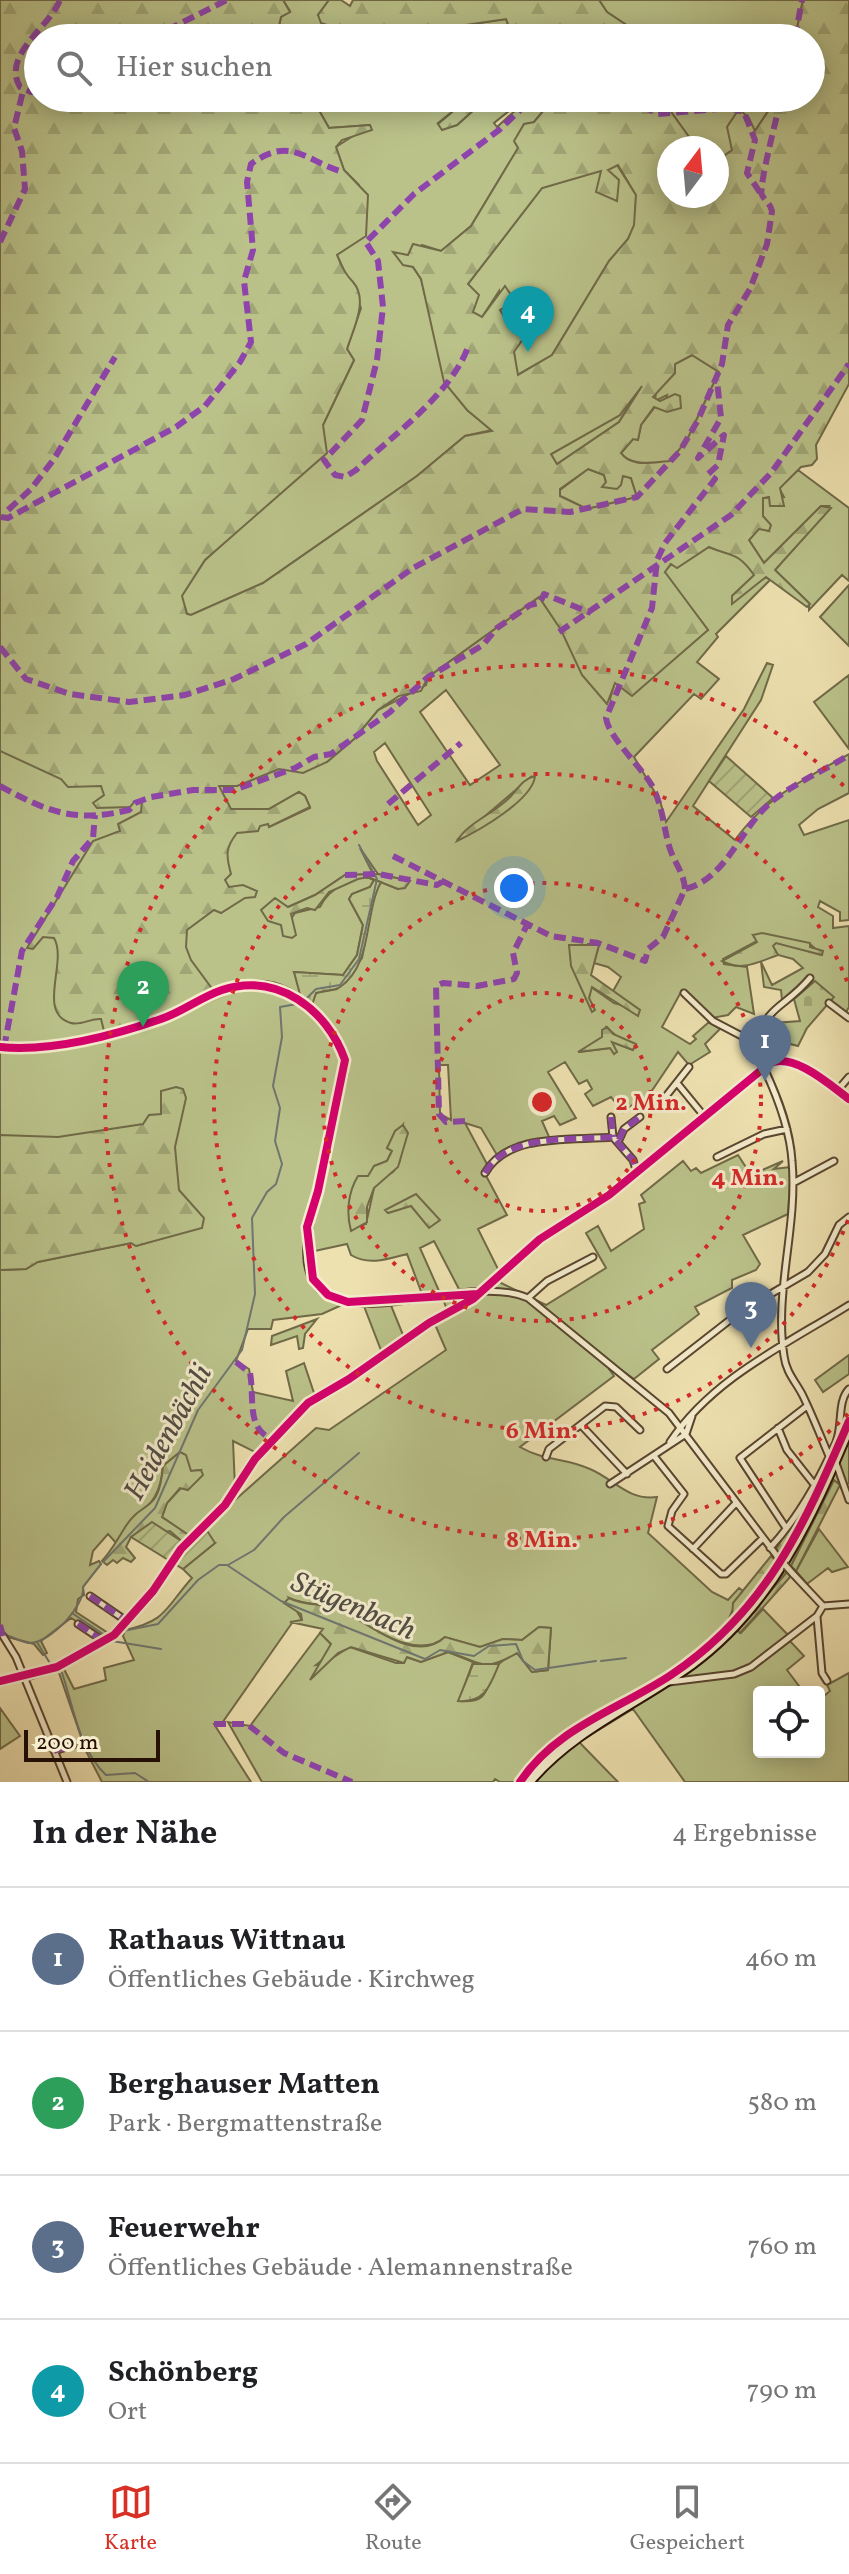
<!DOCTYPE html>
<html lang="de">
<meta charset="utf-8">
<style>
body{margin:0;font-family:Vollkorn,serif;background:#f2f2f2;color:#202124}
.controls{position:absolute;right:24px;bottom:24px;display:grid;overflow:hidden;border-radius:8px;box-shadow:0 4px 20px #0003}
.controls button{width:72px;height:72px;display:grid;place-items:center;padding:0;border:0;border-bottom:2px solid #e0e0e0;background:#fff;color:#202124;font:40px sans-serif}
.compass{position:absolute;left:657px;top:136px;width:72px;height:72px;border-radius:50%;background:#fff;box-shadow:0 4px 20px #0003;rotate:16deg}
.scale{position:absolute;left:24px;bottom:20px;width:136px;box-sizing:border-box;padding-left:8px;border:4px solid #271105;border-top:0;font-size:22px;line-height:28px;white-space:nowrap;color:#271105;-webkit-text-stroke:6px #f4eccc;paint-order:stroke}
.you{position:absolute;left:514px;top:888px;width:28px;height:28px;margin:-20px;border:6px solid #fff;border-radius:50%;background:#1a73e8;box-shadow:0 0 0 12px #1a73e833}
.badge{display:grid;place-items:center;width:52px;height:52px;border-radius:50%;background:#d93025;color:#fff;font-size:26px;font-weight:700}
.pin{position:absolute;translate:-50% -66px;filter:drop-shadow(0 2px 4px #0008)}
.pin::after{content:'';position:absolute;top:42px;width:28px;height:24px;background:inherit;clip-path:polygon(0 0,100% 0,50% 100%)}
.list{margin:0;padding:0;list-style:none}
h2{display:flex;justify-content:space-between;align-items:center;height:104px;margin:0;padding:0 32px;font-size:34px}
h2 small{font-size:26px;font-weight:400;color:#757577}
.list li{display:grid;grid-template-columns:52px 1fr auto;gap:24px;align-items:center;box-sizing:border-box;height:144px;padding:0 32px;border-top:2px solid #e0e0e0}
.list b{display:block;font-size:30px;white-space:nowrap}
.list p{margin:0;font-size:26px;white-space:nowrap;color:#757577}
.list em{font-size:26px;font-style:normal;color:#757577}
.icon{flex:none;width:44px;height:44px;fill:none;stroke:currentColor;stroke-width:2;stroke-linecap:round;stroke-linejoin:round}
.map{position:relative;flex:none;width:849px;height:1782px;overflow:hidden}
.search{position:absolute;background:#fff;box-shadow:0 4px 20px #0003;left:24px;right:24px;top:24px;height:88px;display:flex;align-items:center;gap:20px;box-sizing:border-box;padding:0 28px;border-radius:44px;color:#757577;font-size:30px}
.sheet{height:680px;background:#fff}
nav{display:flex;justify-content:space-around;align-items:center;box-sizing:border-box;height:112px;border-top:2px solid #e0e0e0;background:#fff;font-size:22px;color:#757577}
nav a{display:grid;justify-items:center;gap:4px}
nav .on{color:#d93025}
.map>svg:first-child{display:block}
</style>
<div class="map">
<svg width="849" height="1782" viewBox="0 0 849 1782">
<defs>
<pattern id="forest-firs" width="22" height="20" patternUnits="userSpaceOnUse" patternTransform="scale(2)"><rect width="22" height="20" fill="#bac28a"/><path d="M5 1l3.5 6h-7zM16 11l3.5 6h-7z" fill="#a0a676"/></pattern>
<pattern id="wetland-marsh" width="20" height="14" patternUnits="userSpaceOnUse" patternTransform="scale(2)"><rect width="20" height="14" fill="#bac28a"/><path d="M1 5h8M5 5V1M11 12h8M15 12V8" fill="none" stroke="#a0a676"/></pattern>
<pattern id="cemetery-stones" width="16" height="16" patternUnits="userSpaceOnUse" patternTransform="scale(2)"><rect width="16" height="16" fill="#bac28a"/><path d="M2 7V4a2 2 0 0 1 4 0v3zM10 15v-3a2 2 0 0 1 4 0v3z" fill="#a0a676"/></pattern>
<pattern id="garden-furrows" width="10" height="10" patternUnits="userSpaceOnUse" patternTransform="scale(2)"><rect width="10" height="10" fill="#bac28a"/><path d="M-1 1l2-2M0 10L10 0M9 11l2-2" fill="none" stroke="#a0a676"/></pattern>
</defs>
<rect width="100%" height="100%" fill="#eee1b0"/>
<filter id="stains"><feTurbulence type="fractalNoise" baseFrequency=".0025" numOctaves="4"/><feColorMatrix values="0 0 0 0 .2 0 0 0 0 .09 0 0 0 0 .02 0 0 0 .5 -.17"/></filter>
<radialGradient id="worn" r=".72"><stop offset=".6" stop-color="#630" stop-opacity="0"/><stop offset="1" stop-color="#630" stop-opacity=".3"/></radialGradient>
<path fill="#bac28a" stroke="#706a48" stroke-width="2" fill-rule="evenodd" d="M283,0H329L318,15L337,27L328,38H285L279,26L281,17L290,11Z
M599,0H803L795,38H646L607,12Z
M506,19L513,38H427L432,30Z
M312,98H469L438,123L447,128L457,125L487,98H525L494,123L497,127L529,98H554L534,122L471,226L441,251L422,245L413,267L421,279L430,316L467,410L492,430L465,436L417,476L263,583L191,615L187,614L181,596L205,560L324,447L323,425L354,360L347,349L361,308L337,255L359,185L344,170L336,147L370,125L329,128Z
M661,98H777L754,132L732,120L729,124L732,150L717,161V148H697Z
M617,165L636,195L635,225L628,239L609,261L552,355L517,375L514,352L518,323L506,320L500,310L499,291L482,317L473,312L468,284L542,188Z
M692,355L719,372L687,440L670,462C653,462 632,467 621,453L633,439H638L641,425L655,407L664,409L667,395L655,401L656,392L675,373V364Z
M641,385L619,422L557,464L550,455L620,415Z
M588,469L604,475L606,482L623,476L631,478L637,497L587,509L560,496V490Z
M798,470L849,508V581L842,575L809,610V603L775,570L829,506H821L764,563L749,540L759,528L769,531L763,516V498L784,497L779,488Z
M708,547L739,556L755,575L732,596L766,577L770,580L716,634L718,637L697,662L719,679L701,699L694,694L634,757L660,801L666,822L744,709L767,663L773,665L761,700L693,806L735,840C766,797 803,780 849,754V793L818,809L799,825L804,835L849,820V920L840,921V912L820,901L818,907L833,916V928L849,926V1007L845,1014L830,1002L802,994L794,999L782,1000L781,990L764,987L761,962L772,985L803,968L793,959L778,955L772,946L775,942L822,955L810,944L753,935L757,941L723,959L724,964L747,967L754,1014L736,1007L728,1015L712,1018L682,990L662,1027L690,1044L696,1039L693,1036L709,1022L720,1029L705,1044L710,1052L689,1065L678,1052L643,1104L639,1100L623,1112L611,1097L593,1106L585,1094L592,1089L587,1080L579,1084L565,1062L548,1072L576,1118L560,1125L554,1116L542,1121L550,1139L531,1140L497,1155L481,1128L465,1123L488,1166L484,1172L507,1215L478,1229L499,1271L496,1274L501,1283L546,1305L606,1268L586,1233L598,1226L611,1251L644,1229L639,1204L645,1202L641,1195L683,1161L691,1171L696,1168L701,1173L738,1155L751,1175L783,1161L774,1169L791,1167L788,1214L743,1235L760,1264L756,1270L732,1280V1288L695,1307L699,1314L652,1350L659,1359L634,1379L613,1364L609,1369L614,1376L520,1447C546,1462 564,1457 590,1469C614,1479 628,1501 657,1497L648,1533L712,1592L728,1600L739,1588L743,1591C733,1604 731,1617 723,1631L778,1563L787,1572L737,1630L741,1633L763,1609L788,1635L769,1650L772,1655L790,1641L804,1656L787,1670L802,1690L799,1692H759V1752H819V1700L830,1691L827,1685L849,1673V1782H685L633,1709L579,1742L618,1782H500L495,1779L493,1782H262L228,1722L250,1726L320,1633L331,1644L326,1657L316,1665C330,1663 337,1653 350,1647L396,1663H404L406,1657L421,1662L448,1652L473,1662L459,1701C495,1704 483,1682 499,1664C503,1659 512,1656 517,1653L532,1672L548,1670L551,1628L539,1627L522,1640L503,1639L480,1647L445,1637C413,1665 361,1617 331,1607C317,1603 303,1605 289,1598L302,1620L292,1623L222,1723L214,1724L251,1782H102L86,1751L58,1670L63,1667L74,1689L106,1680L104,1668L134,1660L123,1636L125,1630C167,1621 165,1608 192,1578L183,1569L215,1543L192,1538L162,1517L167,1503L181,1488L188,1490L201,1470L191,1471L180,1452L163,1466C159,1515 133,1507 117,1544L108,1534L93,1551L90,1565L99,1561L101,1564L83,1587L84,1595L78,1599L76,1612L108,1633L103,1638L71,1618L41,1641L47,1653L43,1655L34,1644L0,1635V1270L26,1269L37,1262L131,1243L136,1246L201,1227L0,1266V744L327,762L354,739L378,710L426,685L428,677L539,597L610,699L615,682L708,630L664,572L671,564L677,567ZM446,690L500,765L470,785L420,712ZM385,743L431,815L418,825L377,761L374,752ZM532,776L495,819L457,840ZM299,792L305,796L310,808L271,826L269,809ZM360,848L378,874L409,881L398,889L381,882L374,894L362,958L337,989L316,993L312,1004L294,972L343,975L357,955L363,925L349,899L352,894L370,887L374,880C356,871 328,890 320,907L295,913L291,919L288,907L315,895L345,875L373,874ZM588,944L599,945L594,963L608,967L621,977L612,993L639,1010L614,1003L591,987L589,998ZM606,1027L633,1050L612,1042L610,1048L579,1052L602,1037ZM439,1065H448L451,1120L440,1114ZM403,1125L400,1161L393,1172L380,1179L374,1188L366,1224L356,1227L374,1166L387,1161L392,1151L387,1148ZM434,1241L461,1293L442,1296L447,1310L403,1335L388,1298L362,1301L384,1358L434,1322L446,1350L329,1430L316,1428L235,1500H230L235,1488L233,1441L261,1455L316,1399L304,1363L286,1371L293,1401L253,1392L249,1369L236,1361L248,1329H271L273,1320L322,1314L344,1304L345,1298C319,1291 314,1277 310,1252L347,1244L351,1255C369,1266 388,1259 407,1254L422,1294L440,1293L420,1248Z
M849,585V646L820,617Z
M849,675V749L814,702Z
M317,1319L305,1334L303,1348L299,1349L297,1336L271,1345L272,1336Z
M849,1355V1374L823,1392L815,1380Z
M849,1418V1483L841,1488L839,1482L831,1483L791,1566L782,1558L807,1513Z
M819,1529L848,1567L832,1572L828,1568L807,1584L796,1571Z
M0,1708L20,1736L0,1749Z"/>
<path fill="url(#forest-firs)" stroke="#706a48" stroke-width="2" fill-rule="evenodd" d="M0,0H283L290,12L281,17L279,26L285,38H38V98H312L329,128L370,125L372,130L342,140L336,147L344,170L368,195L366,236L337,255C341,266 345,274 353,282C369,300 353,329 347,349L354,360L323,425L327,453L205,560L182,596L187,614L191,615L263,583L417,476L465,436L492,431L467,410L444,382L421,279L413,267L403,265L393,252L408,255L413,244L441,251L471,226L518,148L514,141L524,124L534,122L554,98H661L697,148H669V196H717V161L732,150L727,127L739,109L749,118L755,131L777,98H811V38H795L803,0H849V384L816,445L817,459L812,465L801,467L780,488L784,506H770L769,497L763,498V516L771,525L769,531L759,529L749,540L764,563L821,506L831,508L775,570L810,604L807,607L766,577L732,604V596L754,575C738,552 732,557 709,547L677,568L671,564L665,572L708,630L632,696L615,683L607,704L582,675L561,630L539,597L428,677L421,691L399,696L378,710L354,739L327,762L303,773L279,769L237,786H219L231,809H269L299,792L305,796L310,807L269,827L268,824L260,826L258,831L237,833C225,848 226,856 231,874L225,880L229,887L243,885L257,891L255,897L245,898L221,913L214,910L187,930L186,947L191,960L213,990L157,1018L104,1031L101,1019C91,1018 80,1026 71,1023C36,1013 68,962 54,938L43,937L33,949L27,948L93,841L120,831L118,824L141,812L142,800L135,801L130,807L97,808L93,803L104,795L101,786L68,787L61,779L0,751ZM618,165L636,195L634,225L628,239L609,261L552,355L518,375L514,352L527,333L518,323L506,320L500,310L515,301L505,286L482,317L473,312L479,295L468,284L542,188L601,171L596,192L617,201L619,180L608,170ZM692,355L719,372L687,440L670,461C653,462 631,468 621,453L633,439L638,440L641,425L654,407L667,412L681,408L680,396L675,394L660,401L653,397L675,373V364ZM642,386L619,422L557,464L551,454L620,415ZM588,469L604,475L606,482L602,487L617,489L621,485L623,476L631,478L637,497L587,509L560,496V489Z
M329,0H341L350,6L353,0H599L607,12L646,38H513L506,19L432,30L427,38H328L336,28L321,23L318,15Z
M469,98H487L457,125L442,130L438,124Z
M535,776C533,800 478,831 457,841C468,822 496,813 511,796C519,787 523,779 535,776Z
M378,874L410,881L405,888L398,889L368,877L358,879L329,892L315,910L307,908L291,914L296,935L292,938L283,936L281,925L268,921L261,910L275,898L288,907L315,895L345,875Z
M762,933L810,943V947L823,951L822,955L776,943L773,946L778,955C758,962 742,972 722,961L757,942L753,935Z
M569,945H599L591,975L640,1010L638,1016L592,987L589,998L595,1010L592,1012L571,966Z
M607,1027L613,1034L636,1044L633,1050L612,1042L617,1052L614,1054L610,1048L578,1052L602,1037V1030Z
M176,1087L183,1089L186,1098L175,1147L179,1190L204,1218L202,1228L136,1246L131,1243L38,1262L26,1269L0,1270V1135L58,1137L143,1124L149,1115L161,1114V1091Z
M403,1125L408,1133L398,1167L374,1188L367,1207V1222L351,1231C346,1213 348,1192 358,1176H368L374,1166L387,1161L392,1151L387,1148L395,1131Z
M416,1194L440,1220L429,1228L411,1206L388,1213L385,1210Z
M836,1446L807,1513L782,1558L775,1551Z
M180,1452L186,1455L191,1471L201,1470L203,1475L188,1490L180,1488L167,1503L162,1517L190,1536L184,1543L170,1531L131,1537L126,1547L135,1558L131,1562L123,1558L117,1563L113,1560L107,1565L102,1561C112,1550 117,1540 124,1529C142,1498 159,1516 163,1466Z
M834,1480L840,1485L796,1571L791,1566Z
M771,1556L778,1563L724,1631L732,1618L733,1603Z
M787,1572L791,1576L740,1633L737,1630Z
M289,1598C306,1607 326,1602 343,1611C370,1624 415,1665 445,1637L480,1647L503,1639L522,1640L539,1627L551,1628L548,1670L532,1672L517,1653C481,1674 482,1662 448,1652L421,1662L407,1657L404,1663L351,1647L338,1653L310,1680L331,1644L320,1633L323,1629L290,1622L302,1620L301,1614L284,1603Z"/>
<path fill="url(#wetland-marsh)" stroke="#706a48" stroke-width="2" d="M374,880L381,882C364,913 373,965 340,987C334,991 324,990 316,993L312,1005L301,998L294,972L343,975L357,955L363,925L349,899L352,894L370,887Z
M473,1664H499C490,1686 485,1703 458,1701Z"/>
<path fill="url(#cemetery-stones)" stroke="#706a48" stroke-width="2" d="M815,981L834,997L807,1028L798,1046L779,1041L770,1034L776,1032L774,1023L800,1021L794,999Z"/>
<path fill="url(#garden-furrows)" stroke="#706a48" stroke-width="2" d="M726,756L773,798L751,817L709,781Z
M152,1522L186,1544L204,1526L215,1543L183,1569L131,1537Z"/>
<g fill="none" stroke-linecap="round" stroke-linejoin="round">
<path stroke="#6f7670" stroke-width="2" d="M306,999L316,989L340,985L359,959L377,879L359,845
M103,1562L155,1508L198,1410L242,1350L255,1294L252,1218L267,1192L276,1184L282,1164L275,1141L280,1108L273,1086L282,1037L280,1007L297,1004
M228,1565L254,1550L284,1517L359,1453
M72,1613L103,1634
M0,1634C11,1634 20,1643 30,1643C52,1642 85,1605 83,1587L101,1564
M111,1640L123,1631L158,1624L198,1580L219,1565H227L281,1601L425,1659L440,1650L474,1656L489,1646L516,1644L523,1661L535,1670L596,1661
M112,1641L161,1649
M37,1642L51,1665
M601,1661L626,1658
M61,1670C73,1703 78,1749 106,1775L135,1773L149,1782"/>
<g stroke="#594530" stroke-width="9">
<path id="minor" d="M684,993L713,1021L755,1043L770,1063
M829,1003L849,1018
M755,1043C769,1003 785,1008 810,978
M0,1047C52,1052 111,1036 160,1019C219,999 260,953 319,1016C329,1026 341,1043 344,1057C348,1075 336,1098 332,1116C327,1138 325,1160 320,1181C314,1211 290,1272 326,1294C373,1323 474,1274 528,1298L669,1413L777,1556
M770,1063C795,1053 830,1085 849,1099
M764,1068C778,1098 790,1129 792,1161C798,1227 774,1291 784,1356C786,1372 795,1381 802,1394C812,1414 820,1435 829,1456
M677,1083L704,1116
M837,1091L849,1077
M659,1105L689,1067
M611,1117L613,1137
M619,1140L624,1129L640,1117
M717,1157L764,1134L787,1129
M485,1173C508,1132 573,1141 613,1137L633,1160L637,1173
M793,1183L834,1161
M479,1293L540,1239L609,1195L770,1063
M528,1298L547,1281L593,1257
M667,1369L740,1312L808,1272L825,1254L839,1225L849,1217
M581,1425L627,1474
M778,1428L787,1450L813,1483
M670,1442C713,1378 785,1345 849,1305
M654,1456L684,1494L672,1511L668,1526L721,1574H726L762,1539
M546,1457L549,1449L605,1406L616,1407L640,1430
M836,1463L849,1500
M610,1484L686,1434L692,1416
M786,1528L740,1458L807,1406
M770,1548C797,1519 820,1478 836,1442C843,1425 837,1401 849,1389
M693,1549L735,1504
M793,1574L823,1606
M90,1596L125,1620
M823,1606L849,1604
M817,1617L822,1673L827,1681
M78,1624L105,1642
M3,1636L16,1657L67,1782
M24,1678L57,1667L114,1635L153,1591L181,1549L214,1517
M669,1682L734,1674L751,1667L817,1616L823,1606
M54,1751L73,1745"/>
</g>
<g stroke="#271105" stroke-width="11">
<path id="secondary" d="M530,1782C575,1729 637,1705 692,1665C772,1606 812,1518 849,1430"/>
</g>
<use href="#minor" stroke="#f4eccc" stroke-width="5"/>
<use href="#secondary" stroke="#f4eccc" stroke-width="7"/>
<g stroke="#594530" stroke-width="9" stroke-linecap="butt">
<path id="minor-bridge" d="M777,1556L793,1574"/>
</g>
<use href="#minor-bridge" stroke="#f4eccc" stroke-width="5"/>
<path stroke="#8e44ad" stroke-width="6" stroke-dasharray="12 6" stroke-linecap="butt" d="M151,38L227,0
M795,38L802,0
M38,90L31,92L20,87C1,55 50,27 60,0
M626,98L658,114L730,108L744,112L755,140L747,173L761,194
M368,240L414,194L499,130L533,98
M0,242L25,189L22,151L14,128L23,91
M367,244L378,261L383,307L377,360L362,420L324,460L335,475L345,477L356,470C392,436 451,394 468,347
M8,510L31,489L54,459L115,357
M1,517L8,518L176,427L205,406L240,362L251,342L244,281L253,250L247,182L251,164C291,135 305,161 343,172
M559,632L731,515L771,473L849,364
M0,647L26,679L70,694L129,702L185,695L234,679L306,644L413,568L523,509L570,512L637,497L680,451L698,420L722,364L728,325L750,289L767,244L772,211C770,203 765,201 762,195C758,188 778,113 781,98
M0,786C48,812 74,823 129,810L135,803L151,797L193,790H234L295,768L314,757L331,754L390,712L428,677L483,645L497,628L530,605L540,603L544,594L591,613
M388,804L461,743
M393,856L551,936L598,943L645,961L648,949L663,937L685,889C728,879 741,824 775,799C797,782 825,770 849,755
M345,875L378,874L437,885L442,882
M685,889C684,873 675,864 670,849C663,827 663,805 651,784C640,766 608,736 606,718L652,608L657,560L665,543L715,479L708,474L718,465L724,435L698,458L721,418L717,380
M4,1048L22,951L57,897L73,861L93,838L95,815
M611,1117L613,1137
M465,1121L446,1122L439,1114L436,986L443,983L477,986L514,979L517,973L513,953L527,925
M619,1140L624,1129L640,1117
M485,1173C508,1132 573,1141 613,1137L633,1160L637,1173
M236,1362L250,1373C255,1399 245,1431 275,1440
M90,1596L125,1620
M78,1624L105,1642
M0,1625L3,1636
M214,1724H247L284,1753L352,1782
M54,1751L73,1745"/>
<g stroke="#f4eccc" stroke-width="13">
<path id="cycleway" d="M0,1047C52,1052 112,1036 161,1019C182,1012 201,997 222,990C277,972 327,1009 345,1060L318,1191L307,1227L313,1279L328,1295L348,1302L478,1294
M0,1681L57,1667L114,1635L153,1591L181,1549L225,1505L255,1459L308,1403L349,1379L429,1323L473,1299L540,1239L609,1195L770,1063C795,1053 830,1085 849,1099
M520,1782C557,1727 618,1710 671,1675C768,1610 805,1523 849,1421"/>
</g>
<use href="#cycleway" stroke="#d6006c" stroke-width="8"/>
</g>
<g fill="none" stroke="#d62828" stroke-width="4" stroke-dasharray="4 8">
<circle cx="542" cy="1102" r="109"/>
<circle cx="542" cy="1102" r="219"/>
<path d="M848 1220A328 328 0 1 1 848 984"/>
<path d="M848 1414A437 437 0 1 1 848 790"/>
</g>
<g text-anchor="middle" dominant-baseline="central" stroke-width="6" stroke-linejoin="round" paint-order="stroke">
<g font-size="30" font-style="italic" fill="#514c44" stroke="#f4eccc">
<text transform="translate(169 1433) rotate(-61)">Heidenbächli</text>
<text transform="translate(353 1607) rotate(23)">Stügenbach</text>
</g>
</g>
<circle cx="542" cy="1102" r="12" fill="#d62828" stroke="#f4eccc" stroke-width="4"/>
<g font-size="24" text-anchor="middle" font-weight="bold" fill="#d62828" stroke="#f4eccc" stroke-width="6" stroke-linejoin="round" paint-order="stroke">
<text x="651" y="1110">2 Min.</text>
<text x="748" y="1185">4 Min.</text>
<text x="542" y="1438">6 Min.</text>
<text x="542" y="1547">8 Min.</text>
</g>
<rect width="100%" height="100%" filter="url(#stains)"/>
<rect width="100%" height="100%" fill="url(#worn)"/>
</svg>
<div class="controls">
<button><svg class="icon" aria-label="locate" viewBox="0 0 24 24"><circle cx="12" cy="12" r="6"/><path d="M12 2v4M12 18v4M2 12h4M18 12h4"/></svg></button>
</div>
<svg class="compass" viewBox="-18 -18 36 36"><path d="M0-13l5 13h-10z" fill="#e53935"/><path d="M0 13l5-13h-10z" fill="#757577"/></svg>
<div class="scale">200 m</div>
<div class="you"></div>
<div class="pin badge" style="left:765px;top:1081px;background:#5c6f8a">1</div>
<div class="pin badge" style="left:143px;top:1027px;background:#2e9e5b">2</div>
<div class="pin badge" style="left:751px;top:1348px;background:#5c6f8a">3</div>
<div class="pin badge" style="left:528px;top:352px;background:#0f9aa8">4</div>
<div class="search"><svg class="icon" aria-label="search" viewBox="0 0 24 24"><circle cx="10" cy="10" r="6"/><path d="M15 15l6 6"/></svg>Hier suchen</div>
</div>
<section class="sheet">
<h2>In der Nähe<small>4 Ergebnisse</small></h2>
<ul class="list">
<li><span class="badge" style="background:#5c6f8a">1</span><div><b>Rathaus Wittnau</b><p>Öffentliches Gebäude · Kirchweg</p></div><em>460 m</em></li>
<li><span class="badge" style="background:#2e9e5b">2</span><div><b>Berghauser Matten</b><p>Park · Bergmattenstraße</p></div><em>580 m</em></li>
<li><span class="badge" style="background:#5c6f8a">3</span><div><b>Feuerwehr</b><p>Öffentliches Gebäude · Alemannenstraße</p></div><em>760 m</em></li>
<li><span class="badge" style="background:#0f9aa8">4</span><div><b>Schönberg</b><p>Ort</p></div><em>790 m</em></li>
</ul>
</section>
<nav>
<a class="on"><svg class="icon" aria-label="map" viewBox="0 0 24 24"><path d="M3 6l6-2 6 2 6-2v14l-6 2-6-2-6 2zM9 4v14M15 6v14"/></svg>Karte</a>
<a><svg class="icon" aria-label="directions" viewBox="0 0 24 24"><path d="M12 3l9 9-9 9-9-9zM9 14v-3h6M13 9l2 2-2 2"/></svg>Route</a>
<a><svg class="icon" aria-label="saved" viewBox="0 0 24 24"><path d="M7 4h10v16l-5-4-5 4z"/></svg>Gespeichert</a>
</nav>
